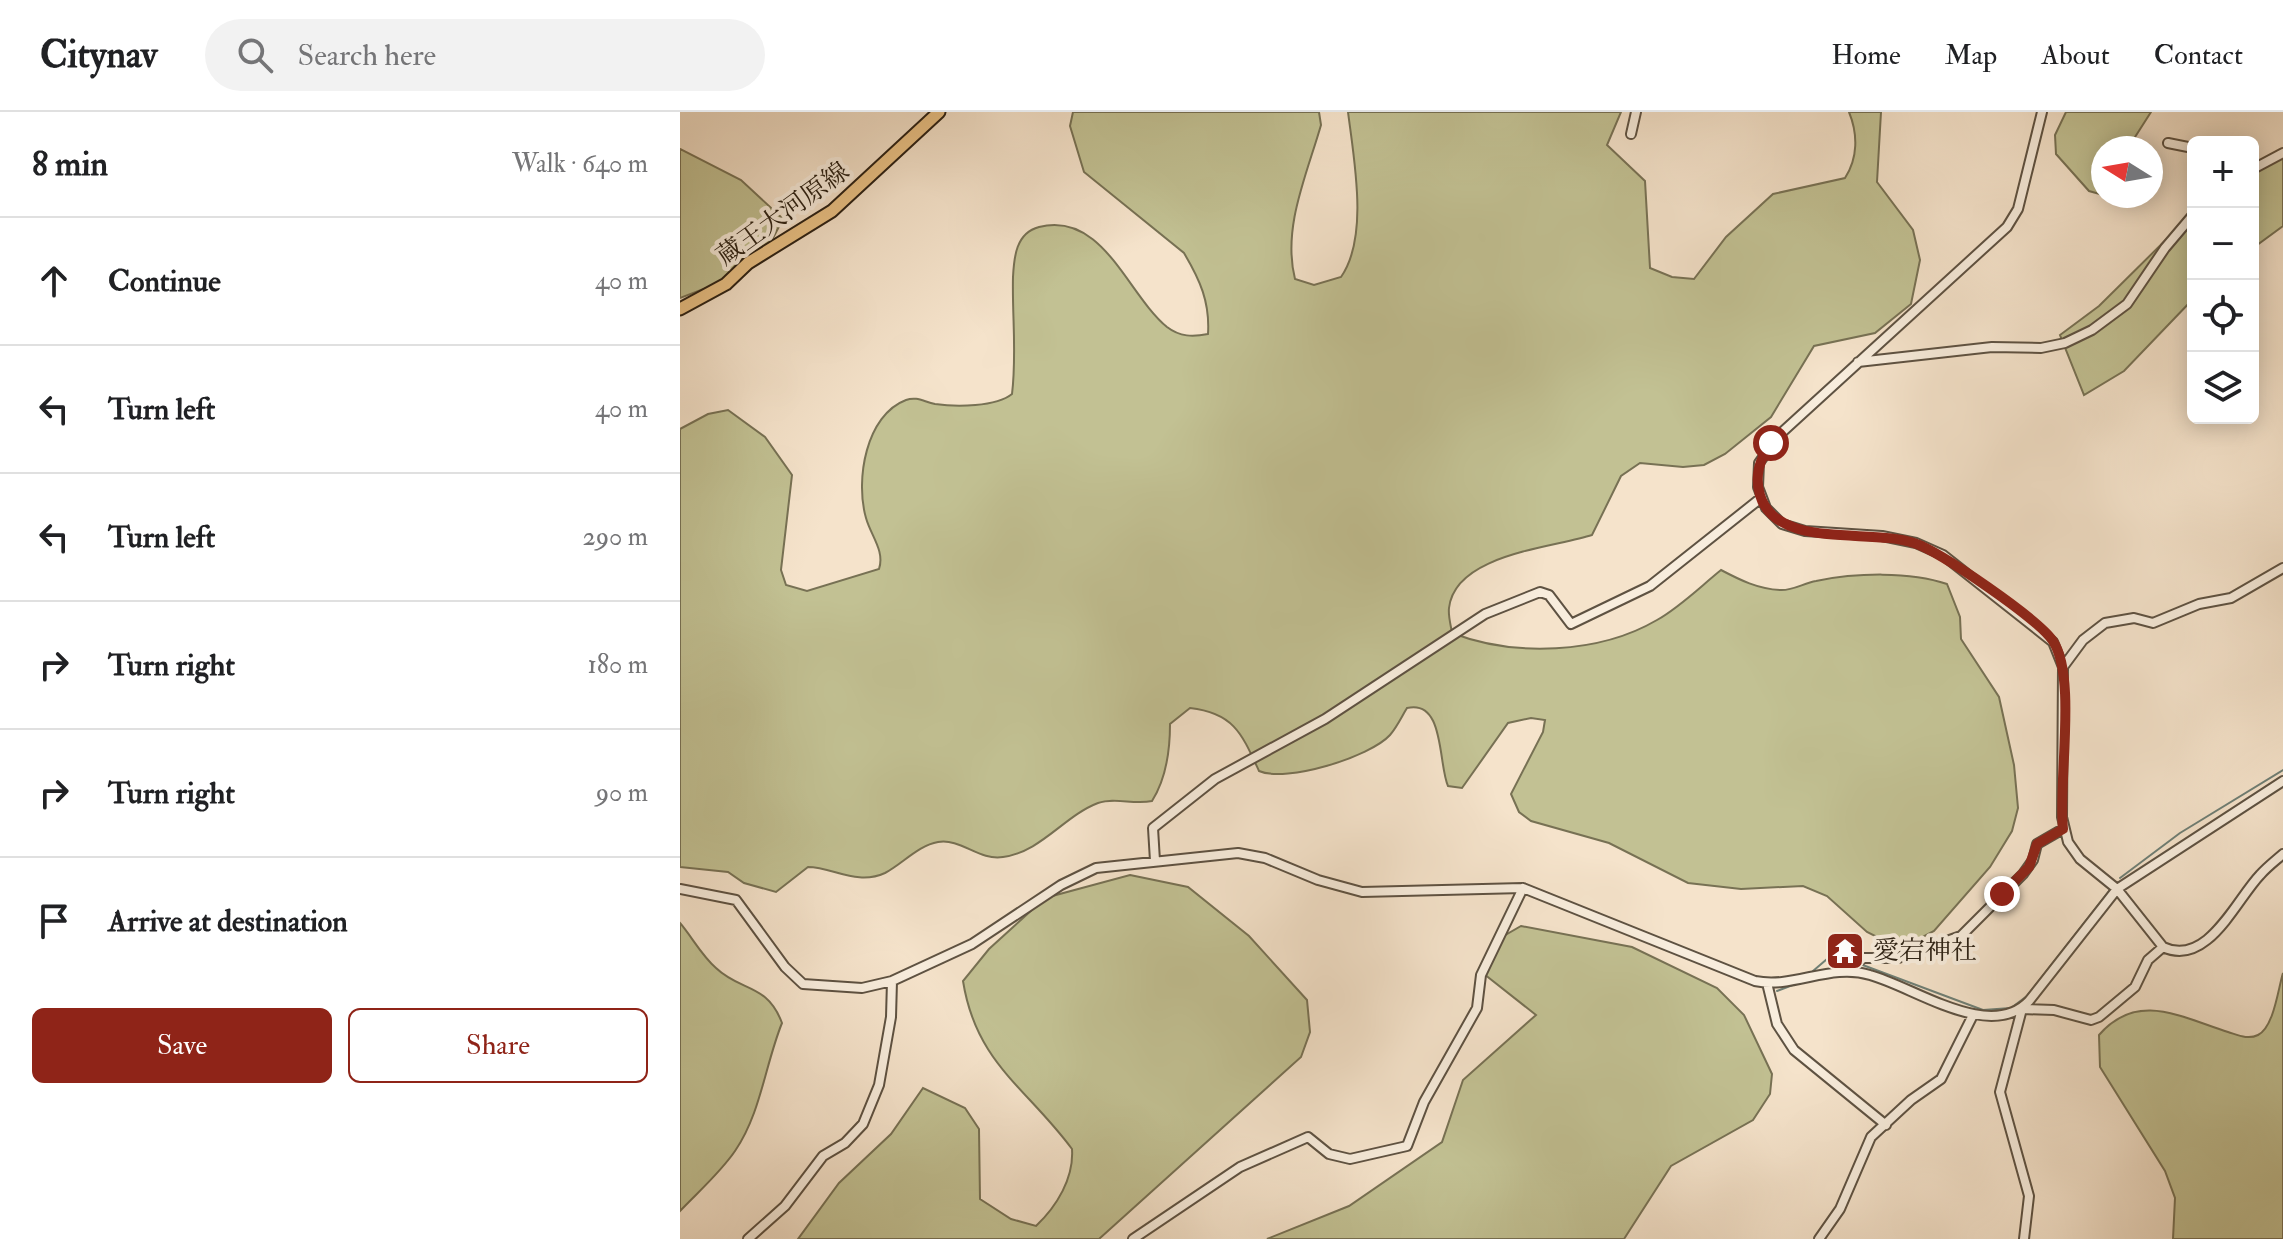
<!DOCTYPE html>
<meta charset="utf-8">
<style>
body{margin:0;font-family:"IM FELL Double Pica","Noto Serif JP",serif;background:#f2f2f2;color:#202124}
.controls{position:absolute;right:24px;top:24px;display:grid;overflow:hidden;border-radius:12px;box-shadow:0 4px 20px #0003}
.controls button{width:72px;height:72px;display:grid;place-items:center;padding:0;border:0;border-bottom:2px solid #e0e0e0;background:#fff;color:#202124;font:40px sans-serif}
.compass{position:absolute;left:1411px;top:24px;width:72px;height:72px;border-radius:50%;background:#fff;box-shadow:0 4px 20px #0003;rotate:281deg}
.stop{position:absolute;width:24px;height:24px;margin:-18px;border:6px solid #8f2418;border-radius:50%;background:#fff}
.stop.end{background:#8f2418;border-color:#fff;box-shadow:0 2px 8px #0008}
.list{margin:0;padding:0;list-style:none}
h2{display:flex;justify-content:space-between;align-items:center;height:104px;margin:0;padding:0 32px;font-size:34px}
h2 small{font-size:26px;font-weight:400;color:#757577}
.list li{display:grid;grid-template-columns:52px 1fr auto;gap:24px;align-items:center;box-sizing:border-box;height:128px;padding:0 32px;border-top:2px solid #e0e0e0}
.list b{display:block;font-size:30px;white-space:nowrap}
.list em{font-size:26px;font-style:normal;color:#757577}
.actions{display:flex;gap:16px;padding:24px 32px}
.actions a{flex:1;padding:18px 0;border:2px solid #8f2418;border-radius:12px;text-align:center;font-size:28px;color:#8f2418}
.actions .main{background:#8f2418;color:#fff}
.icon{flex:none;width:44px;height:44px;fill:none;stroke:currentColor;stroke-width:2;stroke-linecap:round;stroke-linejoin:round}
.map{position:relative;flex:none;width:1603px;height:1127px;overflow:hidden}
header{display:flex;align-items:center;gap:48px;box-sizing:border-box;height:112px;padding:0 40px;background:#fff;border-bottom:2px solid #e0e0e0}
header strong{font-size:38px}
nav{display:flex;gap:44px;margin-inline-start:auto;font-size:28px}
.search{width:560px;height:72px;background:#f2f2f2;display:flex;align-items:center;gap:20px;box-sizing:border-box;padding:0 28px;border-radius:44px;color:#757577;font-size:30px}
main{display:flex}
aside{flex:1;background:#fff}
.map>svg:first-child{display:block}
</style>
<header>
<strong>Citynav</strong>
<div class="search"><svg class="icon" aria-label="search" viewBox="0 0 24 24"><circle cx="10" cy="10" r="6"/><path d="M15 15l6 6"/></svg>Search here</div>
<nav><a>Home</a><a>Map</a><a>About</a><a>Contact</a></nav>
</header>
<main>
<aside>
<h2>8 min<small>Walk · 640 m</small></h2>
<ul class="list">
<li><svg class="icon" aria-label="ahead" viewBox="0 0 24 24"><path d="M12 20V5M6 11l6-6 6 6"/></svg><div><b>Continue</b></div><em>40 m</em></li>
<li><svg class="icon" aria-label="left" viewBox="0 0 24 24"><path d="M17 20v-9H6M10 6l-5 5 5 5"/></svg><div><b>Turn left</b></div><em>40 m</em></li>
<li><svg class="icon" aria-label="left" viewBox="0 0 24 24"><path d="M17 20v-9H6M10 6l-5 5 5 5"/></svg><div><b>Turn left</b></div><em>290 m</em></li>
<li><svg class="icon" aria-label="right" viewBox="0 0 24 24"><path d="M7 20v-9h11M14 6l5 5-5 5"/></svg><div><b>Turn right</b></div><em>180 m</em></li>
<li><svg class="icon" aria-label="right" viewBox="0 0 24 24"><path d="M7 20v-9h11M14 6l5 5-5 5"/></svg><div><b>Turn right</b></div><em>90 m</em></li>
<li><svg class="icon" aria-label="arrive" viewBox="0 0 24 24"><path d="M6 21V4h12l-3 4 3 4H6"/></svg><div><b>Arrive at destination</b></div></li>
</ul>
<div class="actions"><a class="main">Save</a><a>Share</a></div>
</aside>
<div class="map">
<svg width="1603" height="1127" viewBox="0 0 1603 1127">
<rect width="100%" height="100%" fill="#f5e3cb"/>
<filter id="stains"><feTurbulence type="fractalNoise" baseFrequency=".0025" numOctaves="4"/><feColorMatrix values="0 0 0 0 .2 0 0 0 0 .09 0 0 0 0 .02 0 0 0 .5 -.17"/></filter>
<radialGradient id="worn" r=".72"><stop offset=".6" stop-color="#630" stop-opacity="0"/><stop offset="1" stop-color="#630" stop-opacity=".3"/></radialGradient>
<path fill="#c2c193" stroke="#777154" stroke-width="2" d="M393,0H639L641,13C627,62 602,116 615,167L634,173L661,165C689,125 674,48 668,0H941L927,33L965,69L970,156L992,165L1014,167L1046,125L1093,82L1165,66C1178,46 1178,22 1169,0H1201L1197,70L1233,118L1240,148L1231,192L1195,221L1134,234L1091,305L1045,342L1024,353L1003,355L960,351L941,364L912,423C872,436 775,442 769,496C768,504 771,514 772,521C834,545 919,542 977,508C1000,495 1020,475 1041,458C1060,468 1078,477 1100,478C1112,479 1124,471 1136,469C1175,461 1230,459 1267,472L1280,505L1281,527L1319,585L1334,653L1338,696L1332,719L1310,755L1254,819L1237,828L1209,831L1187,820L1147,784L1123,774L1061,777L1008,771L929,731L851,709L839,700L831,682L863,620L865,608L851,606L828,611L782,676L768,674C758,652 765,587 727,596C722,604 717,615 710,623C690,645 606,671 579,659C562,622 554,601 510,596L490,612C490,638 486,667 472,689C454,693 435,685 418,691C384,704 361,740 323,745C299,749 281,726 258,730C239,733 222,752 205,761C177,774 153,755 128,755L96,780L64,771L48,760L0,755V317L28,302L48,298L85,325L112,363L101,458L106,473L127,479L199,457C205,439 191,424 186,406C175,368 186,303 226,288C237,284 244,290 255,292C276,295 316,295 332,282C337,242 332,204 333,165C334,145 336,121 359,115C423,99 447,182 487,215C500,225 513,225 528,222C530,190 520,168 504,141L404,60L390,14Z
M1386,0H1471L1448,36H1423V83L1409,79L1376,42L1375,23Z
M0,37L61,68L103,107L82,147L47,168L0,186Z
M1603,38V114L1573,136V58Z
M1513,101V187L1444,259L1404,283L1380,223L1419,194Z
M450,763L508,775L569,824L627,888L630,920L621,945L419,1127H118L159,1071L211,1022L243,976L285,996L299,1017L300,1087L331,1107L356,1114C377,1094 394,1066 392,1037C346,975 296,951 283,869L309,837L365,786Z
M0,811C12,825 22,844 36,856C61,880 87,871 102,911C85,953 81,1001 55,1039C40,1061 18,1080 0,1099Z
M841,814L952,835L1037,876L1064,903L1092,962L1090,982L1073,1008L991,1054L944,1127H587L669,1094L762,1030L783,968L856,903L804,862L822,825Z
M1603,861V1127H1493L1495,1086L1485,1059L1420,955L1419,923C1457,879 1501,905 1548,920C1558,923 1568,928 1578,923C1594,915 1598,877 1603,861Z"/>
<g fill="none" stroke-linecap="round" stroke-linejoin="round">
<path stroke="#6f7f75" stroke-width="2" d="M1440,766L1500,721L1603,658
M1180,852L1303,898L1331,896L1347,884L1429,779
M1133,859L1147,847L1175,848
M1097,879L1118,871"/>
<g stroke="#5e5242" stroke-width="12">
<path id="minor" d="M1362,0L1338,97L1327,115L1099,323L1079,351L1078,375L1086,396L1102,412L1125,419L1202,424L1236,431L1263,443L1373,530L1383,555L1382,705L1388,730L1400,747L1437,777L1483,835C1527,856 1556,788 1580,763C1587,755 1595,749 1603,742
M951,22L956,0
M1488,31L1513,36
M1573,57L1603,41
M1178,250L1312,235L1361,236L1385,231L1412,218L1447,192L1485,136L1513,103
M1383,555L1403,528L1425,511L1454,506L1473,511L1519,492L1551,486L1603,456
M475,749L473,716L535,667L645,607L805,502L860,480L869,483L891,512L970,474L1081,386
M0,777L56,788L105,855L123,872L182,876L212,869L292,832L381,773L416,756L558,741L585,746L638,768L682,780L843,776L1075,869C1114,877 1150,851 1190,863C1234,875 1310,930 1349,889L1437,777L1603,669
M1166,857L1184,846H1218L1281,824L1343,762L1353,748L1357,732L1383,717
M1087,871L1097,912L1114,938L1206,1013
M68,1127L105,1094L143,1044L165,1031L183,1012L199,973L211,905L212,869
M453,1127L560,1055L628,1025L649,1042L670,1047L727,1034L744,990L797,896L801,863L843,776
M1139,1127L1160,1097L1191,1025L1231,988L1261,967L1293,903
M1344,1127L1349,1084L1320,980L1342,897L1374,898L1411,908L1419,905L1455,875L1468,848L1483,835"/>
</g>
<g stroke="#2c2114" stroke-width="15">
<path id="major" d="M0,197L46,172L68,151L152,99L259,0"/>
</g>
<use href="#minor" stroke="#f8eddd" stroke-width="8"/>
<use href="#major" stroke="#eac286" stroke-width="11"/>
</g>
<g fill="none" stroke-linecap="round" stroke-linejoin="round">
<path stroke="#8f2418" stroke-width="10" d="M1091,331C1080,347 1074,363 1080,383C1096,438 1190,416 1234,431C1261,440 1358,507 1373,529C1397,566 1378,669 1383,717L1357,732L1349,755L1322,782"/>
</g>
<defs>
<g id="temple-square" transform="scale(2)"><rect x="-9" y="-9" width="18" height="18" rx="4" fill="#8f2418" stroke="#f8eddd"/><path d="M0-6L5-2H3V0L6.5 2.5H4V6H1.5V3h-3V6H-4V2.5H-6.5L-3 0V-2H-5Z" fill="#fff"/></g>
</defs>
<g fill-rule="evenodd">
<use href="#temple-square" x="1165" y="839"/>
</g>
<g text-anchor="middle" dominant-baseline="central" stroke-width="8" stroke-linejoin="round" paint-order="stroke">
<g font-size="26" fill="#2c2114" stroke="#f8eddd">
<text transform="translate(103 102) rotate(-36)">蔵王大河原線</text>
</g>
<g font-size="26" fill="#2c2114" stroke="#f8eddd" text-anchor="start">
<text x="1193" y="839">愛宕神社</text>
</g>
</g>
<rect width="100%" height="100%" filter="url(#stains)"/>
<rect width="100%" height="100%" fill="url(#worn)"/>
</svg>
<div class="controls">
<button>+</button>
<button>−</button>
<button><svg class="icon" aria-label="locate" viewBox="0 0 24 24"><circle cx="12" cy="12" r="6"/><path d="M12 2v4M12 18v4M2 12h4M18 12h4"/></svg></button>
<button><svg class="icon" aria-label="layers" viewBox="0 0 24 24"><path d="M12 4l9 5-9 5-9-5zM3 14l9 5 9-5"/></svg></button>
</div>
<svg class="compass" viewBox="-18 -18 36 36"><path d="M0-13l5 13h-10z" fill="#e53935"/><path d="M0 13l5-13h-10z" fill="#757577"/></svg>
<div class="stop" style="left:1091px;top:331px"></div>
<div class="stop end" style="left:1322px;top:782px"></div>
</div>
</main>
